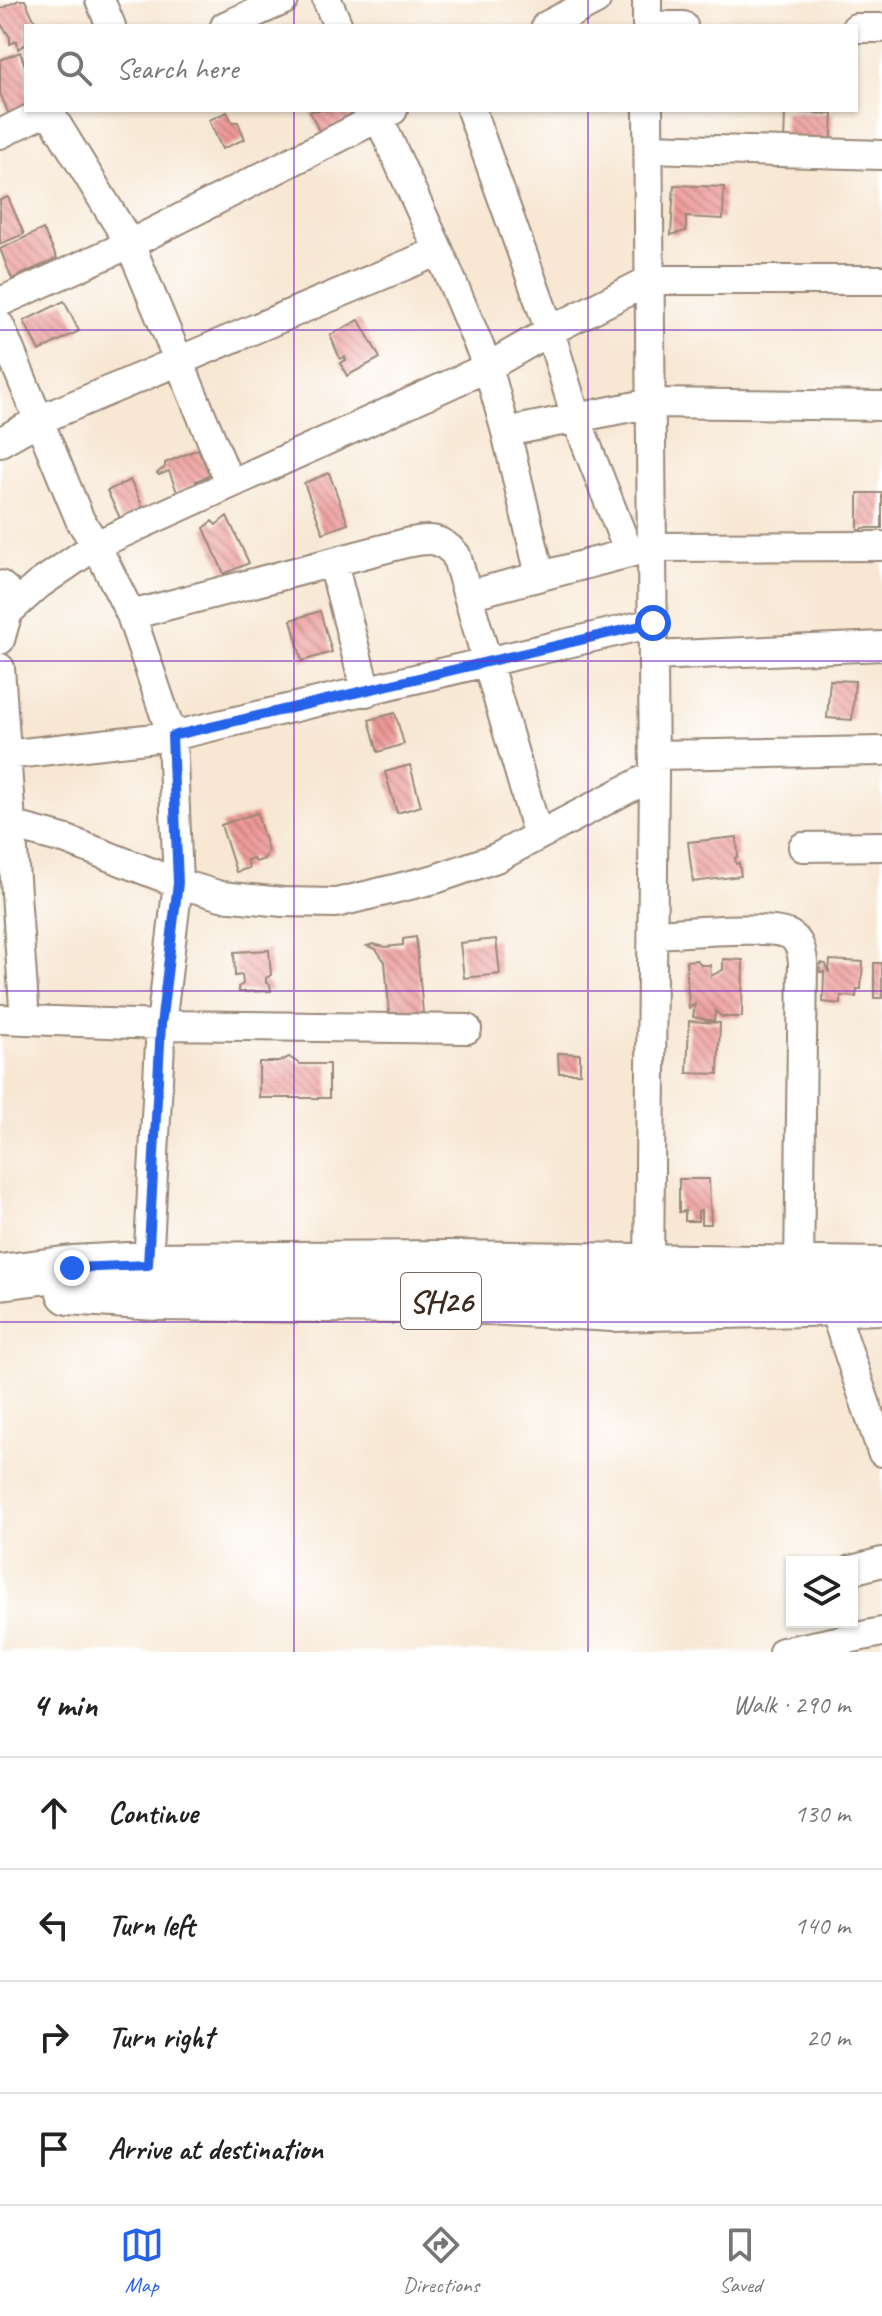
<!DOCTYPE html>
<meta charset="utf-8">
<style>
body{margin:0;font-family:Caveat,sans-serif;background:#f2f2f2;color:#222}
.controls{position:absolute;right:24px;bottom:24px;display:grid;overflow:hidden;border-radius:0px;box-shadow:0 2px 6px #0004}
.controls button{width:72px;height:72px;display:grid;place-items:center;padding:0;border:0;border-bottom:2px solid #e0e0e0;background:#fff;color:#222;font:40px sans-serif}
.stop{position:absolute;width:24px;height:24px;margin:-18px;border:6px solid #2563eb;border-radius:50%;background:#fff}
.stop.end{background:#2563eb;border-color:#fff;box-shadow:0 2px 8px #0008}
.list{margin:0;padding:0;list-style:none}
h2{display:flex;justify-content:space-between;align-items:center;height:104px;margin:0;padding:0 32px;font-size:34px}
h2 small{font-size:26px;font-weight:400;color:#767676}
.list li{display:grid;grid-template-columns:52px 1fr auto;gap:24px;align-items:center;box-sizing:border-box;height:112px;padding:0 32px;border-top:2px solid #e0e0e0}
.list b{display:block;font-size:30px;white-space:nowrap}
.list em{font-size:26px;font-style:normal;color:#767676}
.icon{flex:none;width:44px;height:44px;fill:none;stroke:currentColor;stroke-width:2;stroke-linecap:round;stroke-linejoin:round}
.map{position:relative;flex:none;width:882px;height:1652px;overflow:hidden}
.search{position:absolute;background:#fff;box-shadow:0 2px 6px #0004;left:24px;right:24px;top:24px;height:88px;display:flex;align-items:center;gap:20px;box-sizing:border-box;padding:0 28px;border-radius:0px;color:#767676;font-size:30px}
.sheet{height:552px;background:#fff}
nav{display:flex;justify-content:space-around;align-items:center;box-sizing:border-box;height:112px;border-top:2px solid #e0e0e0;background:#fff;font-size:22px;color:#767676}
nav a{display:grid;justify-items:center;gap:4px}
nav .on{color:#2563eb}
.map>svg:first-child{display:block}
</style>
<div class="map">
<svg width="882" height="1652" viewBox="0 0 882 1652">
<defs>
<pattern id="building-back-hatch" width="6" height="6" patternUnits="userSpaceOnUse" patternTransform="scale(2)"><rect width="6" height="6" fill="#ec9997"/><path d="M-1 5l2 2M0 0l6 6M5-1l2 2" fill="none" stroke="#c07d7b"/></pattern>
</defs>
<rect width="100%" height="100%" fill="#fff"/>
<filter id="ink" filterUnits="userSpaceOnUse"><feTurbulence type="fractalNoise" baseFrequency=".0125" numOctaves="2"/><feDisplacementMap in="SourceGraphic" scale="16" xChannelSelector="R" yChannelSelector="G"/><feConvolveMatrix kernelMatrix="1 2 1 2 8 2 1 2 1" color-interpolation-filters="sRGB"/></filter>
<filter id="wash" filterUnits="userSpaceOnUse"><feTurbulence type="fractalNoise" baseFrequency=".006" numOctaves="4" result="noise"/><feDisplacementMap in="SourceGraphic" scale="32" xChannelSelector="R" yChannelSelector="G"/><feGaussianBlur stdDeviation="1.8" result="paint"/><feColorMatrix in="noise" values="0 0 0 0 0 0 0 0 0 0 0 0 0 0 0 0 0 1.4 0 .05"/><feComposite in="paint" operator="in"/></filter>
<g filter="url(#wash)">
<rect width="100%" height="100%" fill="#f7e7d3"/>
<g id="blocks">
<path fill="url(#building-back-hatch)" d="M19,0H25L36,24L26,26V44L18,49L17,41L10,44V37L0,23V9Z
M20,52L26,68V107L9,115L0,93V60Z
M314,110H356L360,119L322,137L310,112Z
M227,112L232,122H238L245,139L222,149L209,120Z
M785,112L833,114L831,150L784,143Z
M674,185L724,187L723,219L686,217V231L671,235Z
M8,197L24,234L0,244V200Z
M43,229L57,258L12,279L0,249Z
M64,301L79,331L39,351L24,321Z
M359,320L380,358L347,376L340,363L346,360L345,357L340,359L330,335Z
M198,449L210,475L196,481V484L177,492L169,471L159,475L157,473L165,467V463Z
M329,473L348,524L323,533L304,483Z
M130,480L144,509L121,520L107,491Z
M858,493H882V528H863L858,534Z
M227,516L249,563L224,574L204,528L212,521L216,525Z
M320,611L332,652L302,661L291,620Z
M830,680L855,681L852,720L827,718Z
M395,713L404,744L378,752L369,720Z
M410,765L421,806L397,813L385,772Z
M257,813L268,851L264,859L256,862L252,858L247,860L249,868L236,872L221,825Z
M737,837L738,857L735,858L736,864L739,863L741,876L693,882L688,842Z
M416,937L423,1013L402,1015L390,1020L385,962L376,949L367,946L373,944L385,947L403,945V939Z
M496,939L500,974L464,978L460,943Z
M269,950L271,975L266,978V983L270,984L271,991L239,992L238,987L243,984L242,975L235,976L234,952Z
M723,959L743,960L742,1017H722L715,1011L714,1021L693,1017L695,1004L689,1008L686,961L697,960L701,965H710L711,976L723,970Z
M830,960L863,962L861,989H857L856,997L841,996V1004L823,1002L824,972H820L821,963L826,964L829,973Z
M874,963H882V998H874Z
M689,1021L720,1023L718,1074L687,1073Z
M558,1053L580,1054V1073H559Z
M289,1057L300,1064H329V1098H259V1062H279Z
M679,1179H709L711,1224H701V1210L698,1211V1221H685V1211L679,1212Z"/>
</g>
</g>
<g filter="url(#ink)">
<use href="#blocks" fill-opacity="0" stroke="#998878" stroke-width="2"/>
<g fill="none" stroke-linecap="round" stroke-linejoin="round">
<g stroke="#998878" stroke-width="32">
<path id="street" d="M100,0L111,26
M327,0L338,26
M647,0V26
M225,26L284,0
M546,26L596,0
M647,26H683
M856,28H882
M48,110L130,244L230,484
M375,110L439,251L488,367L506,432L540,575
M471,110L550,331L576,418L629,553
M648,110L654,775L649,1267
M0,134L48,110
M649,148L882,155
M0,302L130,244L393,110
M0,326L80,520L96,545L131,615L172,736L178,883L161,1025L148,1265
M506,432L651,403L882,406
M0,442L39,420L439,251
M333,563L366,692
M0,585L19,601
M468,595L652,547L882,546
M131,615L406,543C429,539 439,536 456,555L538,836
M0,640L8,612L38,585L96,545L488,367L550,331L650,280H882
M653,656L882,646
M0,668L25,1020
M6,755L172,736L653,623
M654,755L882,751
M0,822L67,840L178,883L221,896L283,902L336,903L435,879L496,858L654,775
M803,847L882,846
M653,934C680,933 770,924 790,935C800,941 802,952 803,962L799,1269
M0,1019L161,1025L467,1029
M832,1304L882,1452
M852,1570L882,1562
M783,1652L882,1632"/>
</g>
<g stroke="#998878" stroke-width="48">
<path id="primary" d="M0,1277L72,1268L128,1265L452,1263L882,1270
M69,1292L157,1298L487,1302L613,1309L882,1302"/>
</g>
<use href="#street" stroke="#fff" stroke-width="28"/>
<use href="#primary" stroke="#fff" stroke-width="44"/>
</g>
</g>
<g fill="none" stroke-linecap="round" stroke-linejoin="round" filter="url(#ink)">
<path stroke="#2563eb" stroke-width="10" d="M72,1268L148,1265L161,1025L178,883L172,736L653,623"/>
</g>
<path fill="none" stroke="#7b2cbf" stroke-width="2" stroke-opacity="0.55" d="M294,0V26M588,0V26M294,110V1652M588,110V1652M0,330H882M0,661H882M0,991H882M0,1322H882"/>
<g text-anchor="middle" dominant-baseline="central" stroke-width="7" stroke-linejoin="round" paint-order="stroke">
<rect fill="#fff" stroke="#766a62" stroke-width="2" x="401" y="1273" width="80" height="56" rx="6"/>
<g font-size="32" font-weight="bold" fill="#3b2a1e">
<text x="441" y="1301">SH26</text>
</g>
</g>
</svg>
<div class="controls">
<button><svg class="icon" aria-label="layers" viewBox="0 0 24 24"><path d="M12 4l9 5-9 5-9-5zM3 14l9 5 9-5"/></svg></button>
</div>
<div class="stop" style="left:653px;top:623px"></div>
<div class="stop end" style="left:72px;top:1268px"></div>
<div class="search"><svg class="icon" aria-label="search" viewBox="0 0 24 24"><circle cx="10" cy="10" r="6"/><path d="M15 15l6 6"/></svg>Search here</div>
</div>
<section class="sheet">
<h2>4 min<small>Walk · 290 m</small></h2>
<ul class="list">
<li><svg class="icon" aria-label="ahead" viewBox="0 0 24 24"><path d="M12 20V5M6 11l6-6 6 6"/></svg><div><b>Continue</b></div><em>130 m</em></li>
<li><svg class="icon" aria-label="left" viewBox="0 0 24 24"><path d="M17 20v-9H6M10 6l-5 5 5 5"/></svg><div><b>Turn left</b></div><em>140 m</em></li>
<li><svg class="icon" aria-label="right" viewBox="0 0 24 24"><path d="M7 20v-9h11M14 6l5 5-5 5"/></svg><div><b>Turn right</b></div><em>20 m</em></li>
<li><svg class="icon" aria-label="arrive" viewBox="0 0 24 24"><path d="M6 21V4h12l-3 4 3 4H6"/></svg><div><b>Arrive at destination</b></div></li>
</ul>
</section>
<nav>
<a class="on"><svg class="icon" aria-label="map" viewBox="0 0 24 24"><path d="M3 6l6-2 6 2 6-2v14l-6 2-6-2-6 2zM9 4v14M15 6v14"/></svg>Map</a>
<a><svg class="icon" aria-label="directions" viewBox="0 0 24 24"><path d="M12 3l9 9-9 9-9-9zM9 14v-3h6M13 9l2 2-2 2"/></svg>Directions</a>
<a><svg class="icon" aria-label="saved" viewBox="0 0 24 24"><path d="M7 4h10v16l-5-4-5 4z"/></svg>Saved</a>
</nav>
